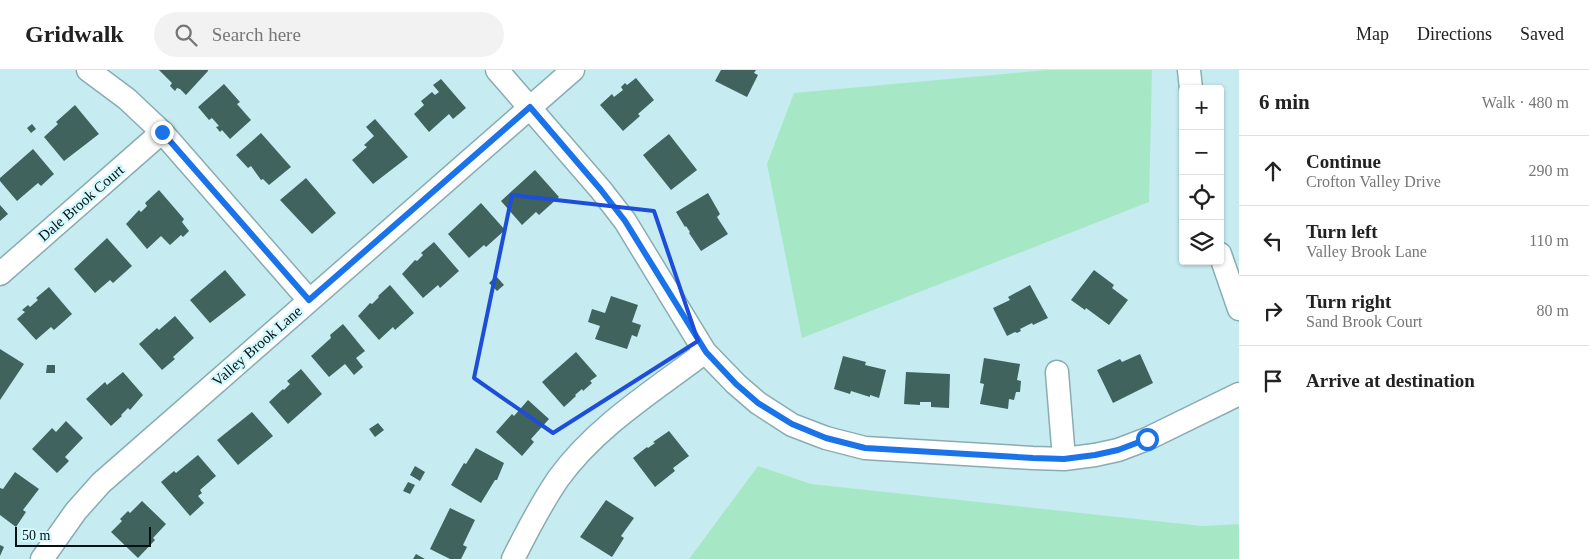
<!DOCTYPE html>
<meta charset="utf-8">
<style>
body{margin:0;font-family:Georgia,serif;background:#f2f2f2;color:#222}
.controls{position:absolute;right:15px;top:15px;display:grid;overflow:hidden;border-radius:5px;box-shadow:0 1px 4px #0004}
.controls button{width:45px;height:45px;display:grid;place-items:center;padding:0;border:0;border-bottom:1px solid #e0e0e0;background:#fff;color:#222;font:25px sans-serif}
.scale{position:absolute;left:15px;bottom:12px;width:136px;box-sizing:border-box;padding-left:5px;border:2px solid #051214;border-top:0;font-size:14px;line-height:18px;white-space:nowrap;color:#051214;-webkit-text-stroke:4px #d3f9ff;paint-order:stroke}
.stop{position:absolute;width:15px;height:15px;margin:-11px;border:4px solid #1a73e8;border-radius:50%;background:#fff}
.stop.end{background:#1a73e8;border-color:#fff;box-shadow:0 1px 5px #0008}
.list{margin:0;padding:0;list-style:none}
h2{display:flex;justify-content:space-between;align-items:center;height:65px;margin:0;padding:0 20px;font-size:21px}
h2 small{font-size:16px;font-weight:400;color:#767676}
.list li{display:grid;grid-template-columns:32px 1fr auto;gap:15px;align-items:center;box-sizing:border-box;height:70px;padding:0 20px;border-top:1px solid #e0e0e0}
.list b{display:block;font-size:19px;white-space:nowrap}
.list p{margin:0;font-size:16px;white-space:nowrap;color:#767676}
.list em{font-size:16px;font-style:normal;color:#767676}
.icon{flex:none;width:28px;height:28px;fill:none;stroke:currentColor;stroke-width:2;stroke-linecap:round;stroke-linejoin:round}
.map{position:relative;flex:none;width:1239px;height:489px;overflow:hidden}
header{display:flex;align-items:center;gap:30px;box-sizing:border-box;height:70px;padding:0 25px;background:#fff;border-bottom:1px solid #e0e0e0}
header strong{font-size:24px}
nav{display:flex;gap:28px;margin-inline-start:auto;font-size:18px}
.search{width:350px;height:45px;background:#f2f2f2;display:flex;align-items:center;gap:12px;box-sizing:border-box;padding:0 18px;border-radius:28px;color:#767676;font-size:19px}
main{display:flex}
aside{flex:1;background:#fff}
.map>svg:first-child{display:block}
</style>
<header>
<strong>Gridwalk</strong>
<div class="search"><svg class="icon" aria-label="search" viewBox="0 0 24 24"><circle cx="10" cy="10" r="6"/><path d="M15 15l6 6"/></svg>Search here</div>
<nav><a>Map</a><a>Directions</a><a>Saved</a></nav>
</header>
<main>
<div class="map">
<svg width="1239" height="489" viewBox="0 0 1239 489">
<rect width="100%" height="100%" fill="#c6ecf1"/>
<path fill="#a6e8c6" d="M1047,0H1152L1149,132L802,268L767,94L794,23Z
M758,396L811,414L1202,456L1239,454V489H689Z"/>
<path fill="#41635e" d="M159,0H208V1L186,25L180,19L177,18L175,21L170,16L172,13Z
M721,0H756L754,3L758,5L747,27L715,11Z
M636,8L654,30L638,44L640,46L623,61L600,35L612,24L614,27L623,20L621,17L625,13L627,15Z
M441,9L466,38L453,49L449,44L429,62L414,44L424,35L421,31L432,22L435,25L439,22L433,15Z
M224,14L240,32L237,34L251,50L230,69L222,60L220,62L216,57L219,56L212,48L209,50L198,37Z
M75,35L99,64L64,91L44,67L58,54L56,52Z
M375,49L408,87L373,114L352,90L367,77L364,75L374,66L366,57Z
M32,54L36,59L31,63L27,58Z
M261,63L291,97L269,115L263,109L261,110L251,96L248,98L236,85Z
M669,64L697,100L671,120L643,85Z
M33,79L54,104L41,116L38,113L17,131L0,111V108Z
M535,100L559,127L539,145L536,142L522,155L501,131Z
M306,108L336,143L312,164L280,130Z
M159,120L184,149L182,152L189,161L183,167L181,165L170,175L161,166L147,179L126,154L139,140L141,142L147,136L145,133Z
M708,123L720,144L717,147L728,164L701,181L689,163L690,162L686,156L685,157L676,142Z
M481,133L505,160L486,177L484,175L469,188L448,164Z
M0,135L8,144L0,151Z
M107,168L132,196L113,213L110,210L95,223L74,199Z
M434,172L459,201L440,218L438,215L423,228L402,204L415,190L417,191L423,185L421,183Z
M225,200L246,225L210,253L190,230Z
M1094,200L1114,215L1112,218L1128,230L1109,255L1086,238L1085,240L1071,230Z
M496,206L504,215L497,221L489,213Z
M390,215L414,243L395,260L393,257L379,270L358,246L370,233L372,234L379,227L378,226Z
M1030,215L1048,248L1033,255L1032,253L1020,259L1021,261L1017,263L1015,262L1007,266L993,238L1010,230L1008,227Z
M49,217L72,244L54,260L51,257L36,270L17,249L25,242L22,240L28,235L30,237L38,230L36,228Z
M611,226L638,235L632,252L641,255L637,267L632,265L627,279L595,269L600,256L588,252L592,239L605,243Z
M175,246L194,268L173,287L175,289L162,300L139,274L157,258L159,260Z
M343,254L365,281L356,288L363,297L354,305L345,294L329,307L311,286L331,268L330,265Z
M0,279L24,294L0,330Z
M576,282L597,306L590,311L592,313L583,321L582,319L575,325L576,326L564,337L542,312Z
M1140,284L1153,313L1113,333L1097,300L1120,289L1122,292Z
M843,286L866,292L865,295L886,300L879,328L870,325V327L851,321L850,324L834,319Z
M984,288L1020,294L1017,310L1021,311L1020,322H1016L1014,330L1009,329L1008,339L980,334L984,314L980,313Z
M47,295H55V303H46Z
M301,299L322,324L288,354L269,332L283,319L284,320L290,314L287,311Z
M123,302L143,325L130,340L128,338L121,345L122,346L111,356L86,329L105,312L107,315Z
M906,302L950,304L949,338L931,337V332H920V335L904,334Z
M528,330L549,349L531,369L534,372L522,386L496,362L512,344L514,346Z
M252,342L273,366L238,395L217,370Z
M66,351L83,368L65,387L69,391L57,403L32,379L52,358L56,362Z
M378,353L384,360L375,367L369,359Z
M669,361L689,386L673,398L675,401L655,417L633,388L647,377L648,378L655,373L653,372Z
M476,378L504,393L497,410H495L481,433L451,415L464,393L466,394Z
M198,385L216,406L200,420L202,423L198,426L204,433L190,446L161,412L174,401L176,403Z
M415,396L425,402L420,411L410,405Z
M15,402L39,419L23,440L26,442L16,457L0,445V418L3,419Z
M408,412L415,415L410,424L403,421Z
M606,430L634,448L621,466L624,468L612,487L580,467Z
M142,431L166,454L153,468L155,470L138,488L111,462L122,451L120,449L128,441L130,443Z
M450,438L475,450L463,475L467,477L461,489H450L430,479Z
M0,475L4,477L0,486Z
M416,484L425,489H413Z"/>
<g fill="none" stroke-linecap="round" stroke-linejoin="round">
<g stroke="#88acb1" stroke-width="25">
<path id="minor" d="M88,0L127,29L162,62L309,230
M497,0L601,120L625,151L705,282L736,314L758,333L792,355L826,368L865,378L1033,388L1064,389L1095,385L1118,380L1147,369L1239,324
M1189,0L1191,19
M1220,184L1239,239
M0,204L162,62
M1057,302L1064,389
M42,489L76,441L101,413L573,0
M513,489C527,461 541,434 558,409C596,356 655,320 705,282"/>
</g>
<use href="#minor" stroke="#fff" stroke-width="22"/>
</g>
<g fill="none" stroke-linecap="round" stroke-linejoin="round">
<path stroke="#1a73e8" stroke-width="6" d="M162,62L309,230L530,37L601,120L625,151L706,282L736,314L758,333L792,354L826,368L865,378L1033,388L1064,389L1095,385L1118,380L1147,369"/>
</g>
<path fill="none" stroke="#1d4ed8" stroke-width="4" stroke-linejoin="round" d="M512,125L654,141L698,271L553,363L474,308Z"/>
<g text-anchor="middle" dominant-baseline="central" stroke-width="5" stroke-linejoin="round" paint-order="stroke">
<g font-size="15" fill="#051214" stroke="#d3f9ff">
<text transform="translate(81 133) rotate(-41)">Dale Brook Court</text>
<text transform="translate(257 276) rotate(-41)">Valley Brook Lane</text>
</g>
</g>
</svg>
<div class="controls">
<button>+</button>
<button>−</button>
<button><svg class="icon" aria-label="locate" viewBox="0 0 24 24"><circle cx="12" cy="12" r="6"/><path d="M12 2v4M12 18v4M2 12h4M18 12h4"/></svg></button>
<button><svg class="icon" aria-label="layers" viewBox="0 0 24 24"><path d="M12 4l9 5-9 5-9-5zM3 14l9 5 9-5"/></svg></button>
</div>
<div class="scale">50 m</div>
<div class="stop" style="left:1147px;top:369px"></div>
<div class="stop end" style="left:162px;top:62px"></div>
</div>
<aside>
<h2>6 min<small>Walk · 480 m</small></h2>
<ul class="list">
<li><svg class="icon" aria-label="ahead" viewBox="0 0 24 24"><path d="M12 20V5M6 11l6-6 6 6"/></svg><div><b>Continue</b><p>Crofton Valley Drive</p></div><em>290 m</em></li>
<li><svg class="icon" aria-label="left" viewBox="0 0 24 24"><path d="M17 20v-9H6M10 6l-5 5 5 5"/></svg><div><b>Turn left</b><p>Valley Brook Lane</p></div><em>110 m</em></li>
<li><svg class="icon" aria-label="right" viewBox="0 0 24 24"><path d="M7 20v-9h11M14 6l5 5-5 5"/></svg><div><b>Turn right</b><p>Sand Brook Court</p></div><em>80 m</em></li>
<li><svg class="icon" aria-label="arrive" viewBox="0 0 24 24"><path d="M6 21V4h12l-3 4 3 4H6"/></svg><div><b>Arrive at destination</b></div></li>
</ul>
</aside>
</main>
